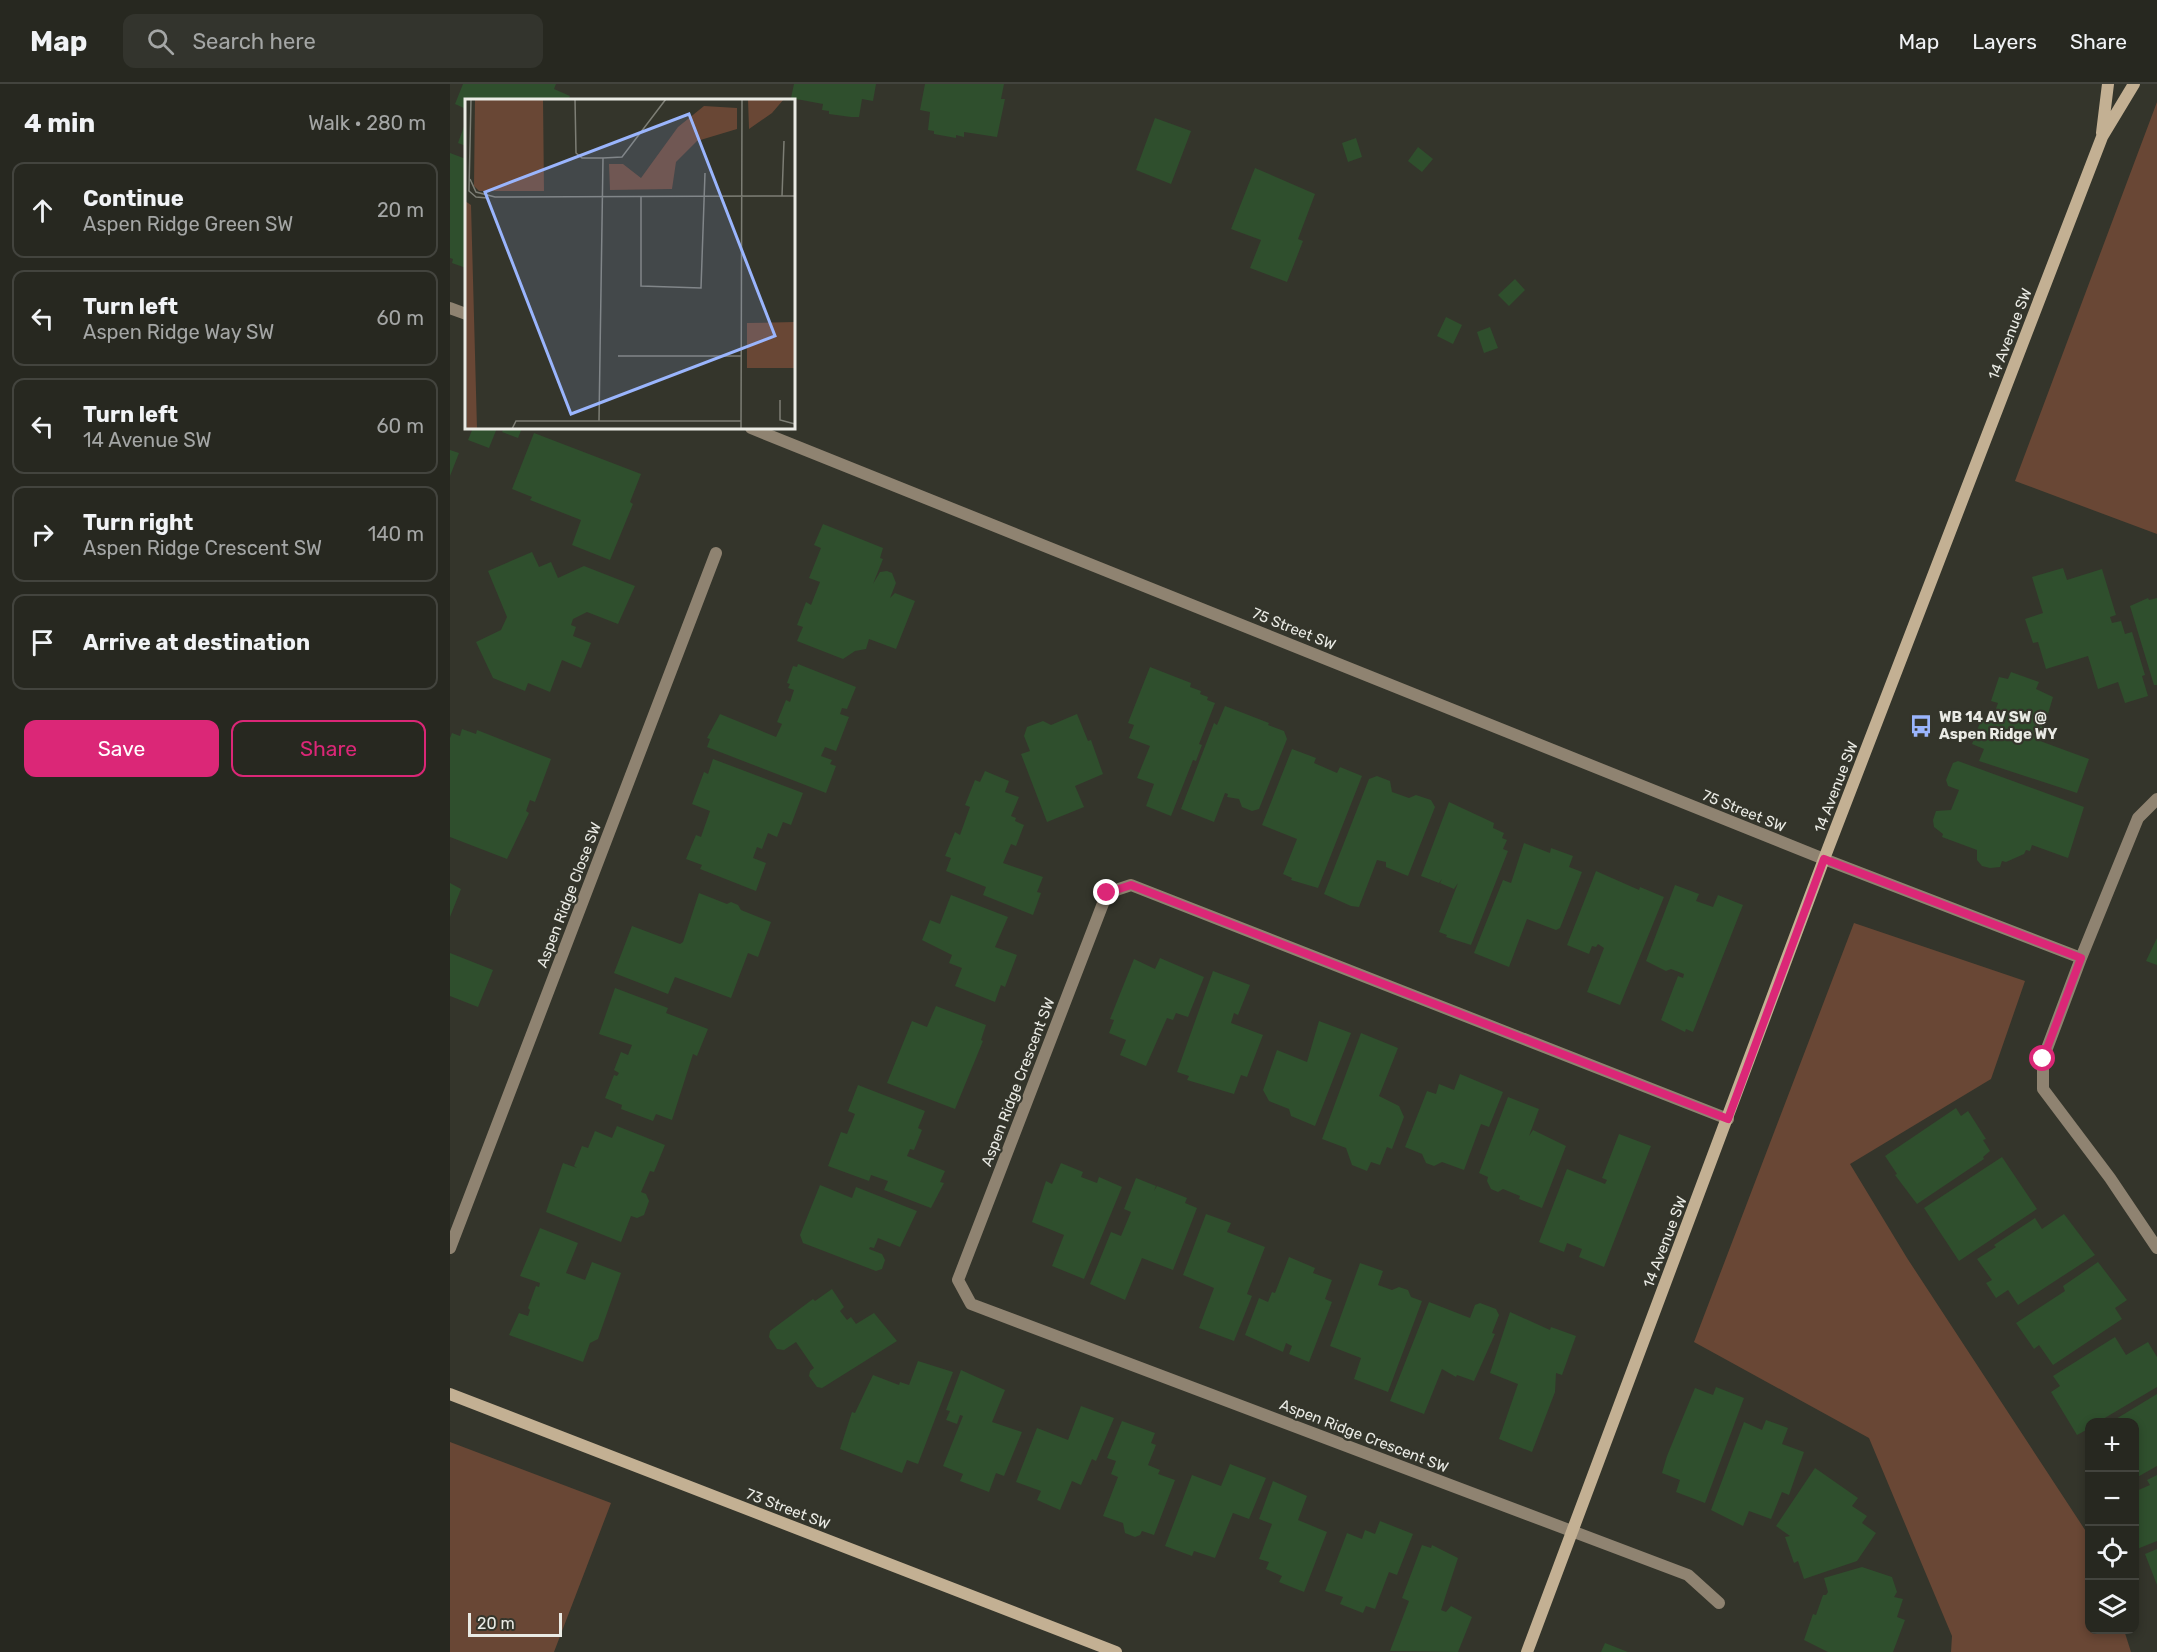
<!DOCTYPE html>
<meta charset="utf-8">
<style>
body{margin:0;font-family:Rubik,sans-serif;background:#33342d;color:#f1f3f6}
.controls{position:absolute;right:18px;bottom:18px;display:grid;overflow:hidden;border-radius:12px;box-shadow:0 3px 9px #0003}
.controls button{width:54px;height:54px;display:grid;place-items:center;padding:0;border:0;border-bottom:2px solid #43443e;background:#272820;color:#f1f3f6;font:30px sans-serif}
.scale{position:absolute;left:18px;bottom:15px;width:94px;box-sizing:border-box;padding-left:6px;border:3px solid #eaebe5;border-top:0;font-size:16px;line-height:21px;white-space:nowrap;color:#eaebe5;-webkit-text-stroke:4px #34352b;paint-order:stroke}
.stop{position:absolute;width:18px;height:18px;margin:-14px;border:4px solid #db2777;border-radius:50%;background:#fff}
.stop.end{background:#db2777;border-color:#fff;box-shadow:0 2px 6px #0008}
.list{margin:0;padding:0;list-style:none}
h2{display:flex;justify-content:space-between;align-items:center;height:78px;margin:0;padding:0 24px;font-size:26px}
h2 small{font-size:20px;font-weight:400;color:#a4a6a5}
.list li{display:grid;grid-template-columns:39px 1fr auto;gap:18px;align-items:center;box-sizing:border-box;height:96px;margin:0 12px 12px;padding:0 12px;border:2px solid #43443e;border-radius:12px}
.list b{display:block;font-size:22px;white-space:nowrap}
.list p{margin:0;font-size:20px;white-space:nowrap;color:#a4a6a5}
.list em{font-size:20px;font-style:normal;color:#a4a6a5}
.actions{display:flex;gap:12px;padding:18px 24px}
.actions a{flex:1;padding:14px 0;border:2px solid #db2777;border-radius:12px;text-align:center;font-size:21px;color:#db2777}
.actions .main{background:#db2777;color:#fff}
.icon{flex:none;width:33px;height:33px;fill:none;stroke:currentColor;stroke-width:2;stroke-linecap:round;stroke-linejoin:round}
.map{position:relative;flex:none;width:1707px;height:1568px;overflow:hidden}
header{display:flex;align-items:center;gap:36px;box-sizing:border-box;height:84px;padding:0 30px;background:#272820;border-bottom:2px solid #43443e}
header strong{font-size:28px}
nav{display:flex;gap:33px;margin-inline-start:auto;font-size:21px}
.search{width:420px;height:54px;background:#33342d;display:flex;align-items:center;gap:15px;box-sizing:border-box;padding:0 21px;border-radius:12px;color:#a4a6a5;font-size:22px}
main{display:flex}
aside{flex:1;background:#272820}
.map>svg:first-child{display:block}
</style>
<header>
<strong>Map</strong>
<div class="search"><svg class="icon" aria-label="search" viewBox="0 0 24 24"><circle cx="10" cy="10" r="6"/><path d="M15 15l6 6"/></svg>Search here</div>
<nav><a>Map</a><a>Layers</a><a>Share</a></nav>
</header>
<main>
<aside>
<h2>4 min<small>Walk · 280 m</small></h2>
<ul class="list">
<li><svg class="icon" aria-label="ahead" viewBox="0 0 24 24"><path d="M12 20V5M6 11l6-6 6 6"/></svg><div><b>Continue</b><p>Aspen Ridge Green SW</p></div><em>20 m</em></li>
<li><svg class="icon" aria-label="left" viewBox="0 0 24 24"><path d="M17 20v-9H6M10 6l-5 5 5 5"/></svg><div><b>Turn left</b><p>Aspen Ridge Way SW</p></div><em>60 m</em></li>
<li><svg class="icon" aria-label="left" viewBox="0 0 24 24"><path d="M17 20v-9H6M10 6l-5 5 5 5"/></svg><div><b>Turn left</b><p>14 Avenue SW</p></div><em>60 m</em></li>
<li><svg class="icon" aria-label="right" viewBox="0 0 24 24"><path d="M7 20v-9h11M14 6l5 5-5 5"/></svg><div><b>Turn right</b><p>Aspen Ridge Crescent SW</p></div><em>140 m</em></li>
<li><svg class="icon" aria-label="arrive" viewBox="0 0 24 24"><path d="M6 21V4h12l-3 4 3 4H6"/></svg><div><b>Arrive at destination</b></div></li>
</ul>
<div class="actions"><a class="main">Save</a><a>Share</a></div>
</aside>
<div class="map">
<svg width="1707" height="1568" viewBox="0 0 1707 1568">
<rect width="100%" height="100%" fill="#34352b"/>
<path fill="#694735" d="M1707,18V450L1565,397Z
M1404,839L1575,897L1541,995L1400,1080L1457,1174L1639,1452L1640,1546H1674L1681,1568H1501L1502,1552L1419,1354L1244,1258Z
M0,1358L161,1419L104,1568H0Z"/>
<path fill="#2f4f2d" d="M13,0H106L104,5L120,12L118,16H16V25L5,20Z
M344,0H426L423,17L412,15L409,33H401L379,30V27L372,26L373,20L341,14Z
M475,0H554L551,15H555L547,53L514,48V53L506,51V54L484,50V47L478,46L480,28L470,26Z
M705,34L741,47L721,100L686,86Z
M16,37V62L8,59Z
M906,54L912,73L898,78L892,59Z
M968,63L983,75L972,88L958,77Z
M0,69L16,75V184L2,179L3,175L0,174Z
M805,84L865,110L848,155L853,157L837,198L800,184L811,156L781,145Z
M1065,195L1075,206L1059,222L1048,211Z
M996,233L1012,241L1003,260L987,252Z
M1040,243L1048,264L1034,269L1027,248Z
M23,344H47L39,364L18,356Z
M54,344H72L68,354L52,348Z
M84,349L191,390L180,418L183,420L160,476L122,461L131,436L80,416L82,413L62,405Z
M0,366L9,369L0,392Z
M373,440L433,464L430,474L433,475L423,500L430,488L437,487L442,489L446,499L440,514L445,509L465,517L446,565L419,555L416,565L405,567L393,575L347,557L353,543L347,541L356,518L361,521L370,498L359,494L371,464L364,461Z
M82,468L89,483L101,478L108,494L134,482L185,502L168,540L137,528L123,535L121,541L126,543L123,552L141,559L131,584L112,576L100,608L78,599L75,607L43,594L26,558L51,546L57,533L38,487Z
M1613,484L1617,496L1652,485L1666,531L1660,533L1662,539L1671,537L1675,550L1682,548L1695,591L1692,592L1698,612L1675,619L1668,598L1648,605L1638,572L1596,585L1588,558L1583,559L1575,535L1593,529L1582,493Z
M1698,514L1699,516L1707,514V601H1704L1680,522Z
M348,580L406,603L397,625L392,624L390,630L399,633L386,667L375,663L371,672L382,676L380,680L386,682L376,709L257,663L260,655L257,654L270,630L326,653L332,640L327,638L336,616L340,618L344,606L338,604L340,600L337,599L343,582L347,583Z
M700,583L741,599L740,603L751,607L750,610L758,613L757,616L765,619L749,660L752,661L746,677L743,676L721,732L696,722L704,700L687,694L700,662L679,654L684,641L678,639Z
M1561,588L1589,598L1586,605L1603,613L1590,657L1639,675L1627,709L1529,677L1534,665L1522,660L1531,636L1541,639L1548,619L1541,617L1549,593L1558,595Z
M775,622L819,639L818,641L834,647L837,655L809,725L802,727L792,723L789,715L777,713L778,710L775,709L764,738L731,725L764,639L767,641Z
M627,630L638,657L641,656L653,690L625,702L634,723L597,738L571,670L580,667L574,652L577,643L593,637L601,641Z
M12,645L26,650L27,646L101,675L85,718L80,716L76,727L79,729L57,775L0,753V654L2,649L10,652Z
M842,665L866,674L864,679L887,689L890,683L912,692L868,804L841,796L842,794L833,790L847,755L812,741Z
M263,675L353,709L341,741L333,738L327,753L318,749L312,765L307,763L303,774L316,779L306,807L250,785L252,781L236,775L246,751L251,753L260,727L242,720L254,688L258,690Z
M1508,677L1634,723L1618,774L1582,761L1580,767L1576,766L1574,770L1556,778L1552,777L1550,783L1540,784L1532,782L1527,776V766L1492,753L1493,750L1484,743L1483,736L1486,727L1501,726L1509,706L1498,702L1496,696L1503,679Z
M535,687L559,697L555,708L569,713L561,732L566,734L565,737L574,741L566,762L561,760L553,779L593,793L587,808L591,809L583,831L533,811L536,803L496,787L501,774L495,772L505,748L510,751L520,723L515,721L525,696L530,698Z
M927,692L940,697L942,708L959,714L966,711L981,716L985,723L958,792L936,783V778L927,776L909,823L901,822L874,810L919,695Z
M999,718L1044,739L1043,744L1054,749L1052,754L1057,756L1053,765L1058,767L1021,861L996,853L997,851L989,848L1008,799L1004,805L990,799L992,795L989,799L971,792Z
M1074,759L1100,769L1101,764L1123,772L1119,783L1132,788L1110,844L1106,846L1077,835L1059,883L1024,869L1053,796L1061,799Z
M1146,787L1189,806L1190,803L1214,813L1170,921L1137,908L1154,864L1148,860L1146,863L1142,862L1139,870L1117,861Z
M0,799L11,805L0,833Z
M1225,801L1249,810L1246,817L1263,823L1268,811L1293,821L1243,948L1236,945L1235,948L1211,936L1228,892L1233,894L1234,890L1221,885L1216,887L1196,877Z
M249,809L277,820L281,818L288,821L291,826L321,838L308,873L298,869L281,914L225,893L218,910L164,889L182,842L230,860L233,858Z
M501,811L558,833L545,863L567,871L555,903L551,901L545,918L505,902L512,884L499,879L502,871L472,856L480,836L490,840Z
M1707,854V881L1696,877Z
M0,869L43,886L28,923L0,912Z
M710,874L754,893L738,933L726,929L723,936L717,934L696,982L670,971L676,956L659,949L664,936L660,935L684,875L705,885Z
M763,887L800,901L788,931L784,929L781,939L813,951L797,993L791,991L784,1010L737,996L739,992L727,988Z
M165,904L218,924L216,929L258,945L247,972L243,970L222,1036L206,1030L203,1037L171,1025L172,1021L155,1014L164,991L167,992L169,989L164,986L171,968L178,971L182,961L149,950Z
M486,922L536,941L531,956L533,957L505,1025L437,999L462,937L477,943Z
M869,937L901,949L865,1042L841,1032L839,1025L819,1017L813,1006L827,966L857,978Z
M911,949L948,964L929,1012L949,1022L954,1033L942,1065L937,1063L930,1081L921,1078L917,1087L902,1081L896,1064L872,1055Z
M1010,990L1053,1008L1039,1043L1031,1040L1014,1086L992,1078L984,1082L976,1079L972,1070L955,1063L977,1007L986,1010L989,1000L1004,1006Z
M408,1001L475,1027L468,1044L472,1046L464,1066L460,1065L457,1072L495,1087L490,1098L494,1099L481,1124L434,1106L438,1097L421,1091L419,1097L378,1082L391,1048L397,1050L405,1030L398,1027Z
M1058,1013L1089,1025L1079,1052L1083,1046L1116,1062L1092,1124L1069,1115L1070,1112L1053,1105L1048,1108L1041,1105L1037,1097L1038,1093L1029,1089Z
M1506,1024L1511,1032L1518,1027L1536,1055L1533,1056L1540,1067L1533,1073L1534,1075L1467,1120L1445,1091L1447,1090L1435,1072Z
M167,1042L215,1061L204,1088L200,1087L191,1108L196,1110L199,1117L194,1131L187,1134L181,1132L171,1158L96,1128L113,1079L127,1084L124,1082L132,1062L138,1064L145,1047L162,1054Z
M1169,1050L1201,1062L1154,1183L1129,1173L1132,1165L1117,1159L1114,1168L1089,1158L1117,1085L1155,1100L1157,1096L1152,1094Z
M1552,1073L1587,1125L1509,1177L1474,1124Z
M611,1079L633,1088L631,1093L647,1099L649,1093L672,1103L634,1195L602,1182L614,1151L582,1138L596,1097L602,1100Z
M686,1094L706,1102L704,1107L707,1102L737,1114L735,1119L747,1124L723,1186L692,1174L675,1216L640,1200L661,1148L671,1152L681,1128L674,1125Z
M370,1101L402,1114L406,1103L467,1127L450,1163L428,1154L424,1164L420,1163L419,1165L432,1170L435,1176L432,1185L426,1187L353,1159L350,1151Z
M756,1130L781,1139L777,1148L815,1163L797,1210L802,1212L784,1257L749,1244L764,1204L733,1191Z
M1614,1130L1645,1171L1568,1221L1558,1206L1546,1214L1536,1199L1542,1196L1527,1175L1546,1163L1544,1161L1585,1134L1592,1145Z
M90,1144L128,1159L116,1189L135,1196L142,1178L171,1189L148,1255L140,1259L133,1278L59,1251L69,1229L78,1232L80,1226L78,1224L86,1202L89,1203L90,1199L70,1192Z
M839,1173L865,1184L863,1189L882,1196L875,1215L882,1218L859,1278L839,1270L842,1262L836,1259L833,1268L795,1251L809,1214L818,1218L822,1208L825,1209Z
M1648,1178L1677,1216L1665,1224L1672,1235L1603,1281L1589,1261L1584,1265L1566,1239L1615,1207L1613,1202Z
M910,1179L933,1187L928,1201L942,1206L949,1203L958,1206L961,1213L972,1217L938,1308L904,1295L911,1274L880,1262Z
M382,1205L394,1223L390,1227L397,1236L401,1233L406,1240L424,1229L447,1257L372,1304L367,1303L359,1292L360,1287L364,1284L346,1258L334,1266L327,1265L319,1253L320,1247L363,1215L365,1217Z
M979,1218L1020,1234L1025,1221L1030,1219L1046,1225L1049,1231L1042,1249L1045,1250L1024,1297L1007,1291L1006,1293L992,1285L974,1330L940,1317Z
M1060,1228L1100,1246L1101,1243L1126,1252L1112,1291L1106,1289L1105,1308L1082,1368L1049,1355L1068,1300L1040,1289Z
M1665,1253L1676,1271L1698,1258L1707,1273V1303L1648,1338H1640V1344L1627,1351L1601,1308L1610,1302L1603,1292Z
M468,1277L503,1288L468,1380L457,1376L452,1389L390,1365L402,1328L405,1329L423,1291L449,1301L450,1298L459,1301Z
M511,1286L555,1306L542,1338L572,1348L554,1392L546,1389L539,1408L510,1397L513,1390L493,1382L513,1332L510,1331L507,1340L496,1336L500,1327L496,1326Z
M1266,1303L1294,1314L1255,1419L1226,1408L1230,1396L1212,1389L1217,1372L1245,1304L1263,1311Z
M1707,1310V1382L1684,1395V1338H1661Z
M631,1322L664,1334L646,1377L642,1375L631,1401L622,1397L610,1426L587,1416L591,1407L566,1398L587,1344L618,1356Z
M1316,1336L1338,1344L1332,1360L1354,1368L1339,1411L1332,1408L1321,1435L1299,1427L1293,1442L1261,1426L1294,1338L1312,1346Z
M672,1337L705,1349L701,1359L706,1361L698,1381L710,1386L708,1390L725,1396L704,1451L692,1447L690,1451L685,1453L675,1449L673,1439L653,1432L668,1393L661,1390L666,1377L657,1374Z
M780,1380L816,1394L799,1435L783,1429L765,1474L744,1467L742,1472L715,1462L742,1391L771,1402Z
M1365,1384L1408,1414L1402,1422L1417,1432L1412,1439L1426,1449L1407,1477L1354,1495L1348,1477L1344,1479L1335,1453L1340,1452L1326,1442Z
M1707,1391V1457L1687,1465L1684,1458L1687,1436L1684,1408L1700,1401L1697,1396Z
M823,1397L857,1412L848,1436L877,1448L854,1508L829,1498L832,1492L816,1485L819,1478L809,1475L822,1440L809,1435Z
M930,1437L963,1450L947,1491L939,1488L925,1525L916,1522L913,1529L890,1520L893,1513L875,1507L897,1449L912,1455L915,1446L925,1450Z
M972,1461L981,1464L982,1461L1008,1474L991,1526L996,1528L1001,1522L1022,1533L1008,1568L940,1567L959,1517L952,1514Z
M1707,1465V1501L1695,1470Z
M1412,1483L1442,1493L1447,1508L1444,1513L1453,1515L1447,1533L1455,1536L1443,1568H1378L1354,1556L1363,1530L1366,1531L1373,1511H1376L1378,1508L1374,1494Z
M1155,1559L1178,1568H1151Z"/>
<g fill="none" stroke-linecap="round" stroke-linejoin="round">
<path stroke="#8f8371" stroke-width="12" d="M0,224L16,230
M301,344L1374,775L1631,874L1688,734L1707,715
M1631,874L1593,975V1005L1660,1094L1707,1164
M0,1164L266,469
M1269,1519L1238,1491L521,1220L508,1196L657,809L681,801L1278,1035"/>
<path stroke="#c3b093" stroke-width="12" d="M1652,49L1658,0
M0,1310L666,1568
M1077,1568L1374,775L1652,53L1684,0"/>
</g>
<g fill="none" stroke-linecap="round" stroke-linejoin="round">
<path stroke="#db2777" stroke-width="8" d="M657,809L681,801L1278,1035L1374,775L1631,874L1593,975"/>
</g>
<defs>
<g id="bus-bare" transform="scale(1.8)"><path d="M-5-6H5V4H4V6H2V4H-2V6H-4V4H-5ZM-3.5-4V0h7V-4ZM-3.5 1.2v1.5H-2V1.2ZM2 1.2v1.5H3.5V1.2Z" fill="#9ab5fd" stroke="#34352b" stroke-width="2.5" paint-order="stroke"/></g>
</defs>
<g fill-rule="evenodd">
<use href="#bus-bare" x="1471" y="642"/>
</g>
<g text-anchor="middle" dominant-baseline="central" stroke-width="4.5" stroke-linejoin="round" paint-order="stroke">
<g font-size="15" fill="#eaebe5" stroke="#34352b">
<text transform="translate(1560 250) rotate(-69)">14 Avenue SW</text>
<text transform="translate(844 545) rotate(22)">75 Street SW</text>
<text transform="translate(1386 703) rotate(-69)">14 Avenue SW</text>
<text transform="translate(1294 727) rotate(22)">75 Street SW</text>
<text transform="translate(119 811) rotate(-69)">Aspen Ridge Close SW</text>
<text transform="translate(568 998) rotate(-69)">Aspen Ridge Crescent SW</text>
<text transform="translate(1215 1158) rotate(-69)">14 Avenue SW</text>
<text transform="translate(914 1352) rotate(21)">Aspen Ridge Crescent SW</text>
<text transform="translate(338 1425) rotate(21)">73 Street SW</text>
</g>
<g font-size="15" font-weight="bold" fill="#eaebe5" stroke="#34352b" text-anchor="start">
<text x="1489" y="633">WB 14 AV SW @<tspan x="1489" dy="17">Aspen Ridge WY</tspan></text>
</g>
</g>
<g transform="translate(15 15)">
<rect width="330" height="330" fill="#34352b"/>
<path d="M10,0H78L79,92H14L9,87ZM283,0H319L307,14L284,30ZM239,7L272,9V30L232,42L211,63L207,90L145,91L144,65H158L176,79L213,28ZM0,102L6,106L12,330H2ZM330,223V269H282V224Z" fill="#694735"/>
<path fill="none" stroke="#7d7e75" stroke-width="1.5" d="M6,0L4,92L11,98L23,99M110,0L111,54L117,59H138L134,322M138,59L157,58L201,0M5,80L11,93L30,98L330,97M176,97V187L236,189L240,74M317,97L319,42M153,257H276M315,301V321L330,325M47,330L51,322H276M276,330L277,0"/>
<path fill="#9ab5fd" fill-opacity="0.15" stroke="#9ab5fd" stroke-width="3" d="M224,15L310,237L106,315L20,93Z"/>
<rect width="330" height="330" fill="none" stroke="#eaebe5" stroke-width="3"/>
</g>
</svg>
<div class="controls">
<button>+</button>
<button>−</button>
<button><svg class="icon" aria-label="locate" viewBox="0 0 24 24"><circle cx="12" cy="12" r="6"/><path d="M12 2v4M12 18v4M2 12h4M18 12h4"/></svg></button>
<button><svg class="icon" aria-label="layers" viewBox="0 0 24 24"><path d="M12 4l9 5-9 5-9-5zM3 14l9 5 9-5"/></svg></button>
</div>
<div class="scale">20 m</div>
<div class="stop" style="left:1593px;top:975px"></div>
<div class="stop end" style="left:657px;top:809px"></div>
</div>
</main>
